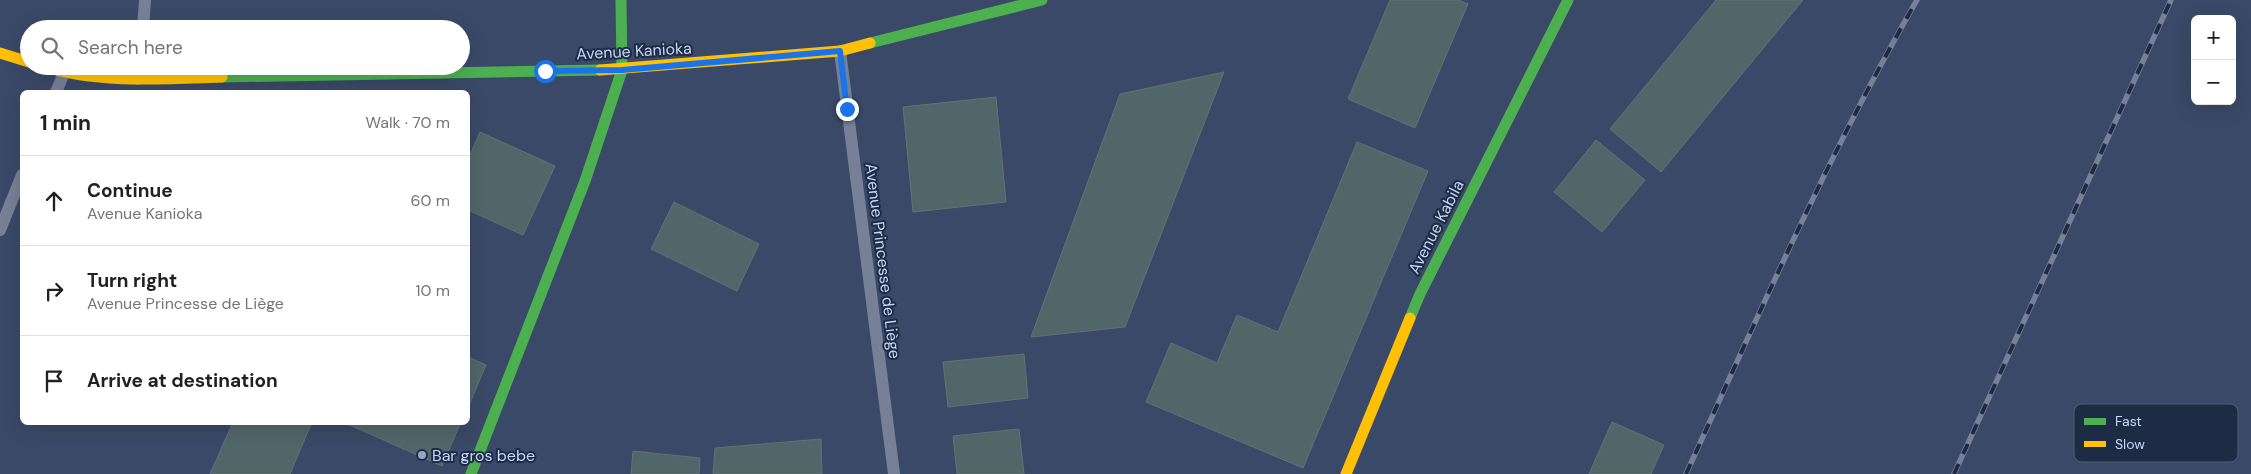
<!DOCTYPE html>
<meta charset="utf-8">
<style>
body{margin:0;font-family:"DM Sans",sans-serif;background:#f6f6f6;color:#202124}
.controls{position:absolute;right:15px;top:15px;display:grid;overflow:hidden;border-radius:8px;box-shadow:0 5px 20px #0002}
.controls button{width:45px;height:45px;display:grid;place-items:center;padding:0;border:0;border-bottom:1px solid #e0e0e0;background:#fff;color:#202124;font:25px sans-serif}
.stop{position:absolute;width:15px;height:15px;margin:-11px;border:4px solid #1a73e8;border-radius:50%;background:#fff}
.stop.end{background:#1a73e8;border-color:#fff;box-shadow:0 1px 5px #0008}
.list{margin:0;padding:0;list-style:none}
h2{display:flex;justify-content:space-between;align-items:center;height:65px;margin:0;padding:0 20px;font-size:21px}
h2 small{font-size:16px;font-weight:400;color:#757577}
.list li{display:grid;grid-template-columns:32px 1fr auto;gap:15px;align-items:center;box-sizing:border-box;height:90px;padding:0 20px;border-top:1px solid #e0e0e0}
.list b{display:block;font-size:19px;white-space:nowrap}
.list p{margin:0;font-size:16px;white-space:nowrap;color:#757577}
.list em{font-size:16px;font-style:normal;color:#757577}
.icon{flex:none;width:28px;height:28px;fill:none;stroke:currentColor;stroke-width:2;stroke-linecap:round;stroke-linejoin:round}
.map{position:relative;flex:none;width:2251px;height:474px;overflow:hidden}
.search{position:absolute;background:#fff;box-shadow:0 5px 20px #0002;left:20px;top:20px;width:450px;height:55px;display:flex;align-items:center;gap:12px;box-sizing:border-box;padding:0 18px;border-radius:28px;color:#757577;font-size:19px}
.panel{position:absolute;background:#fff;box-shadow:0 5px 20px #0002;left:20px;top:90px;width:450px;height:335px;border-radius:8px}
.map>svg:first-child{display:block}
</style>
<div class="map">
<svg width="2251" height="474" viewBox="0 0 2251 474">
<rect width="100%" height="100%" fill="#3a4967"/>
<path fill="#516669" stroke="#627275" d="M1390,0H1459L1468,4L1415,128L1348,99Z
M1716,0H1803L1661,172L1610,129Z
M1224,72L1125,327L1031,337L1120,94Z
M996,97L1006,202L913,212L903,107Z
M480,132L555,166L523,235L468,210V160Z
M1596,140L1645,180L1602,232L1554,192Z
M1357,142L1428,171L1303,468L1146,402L1171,343L1217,363L1237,315L1278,332Z
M674,202L759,244L737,291L651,249Z
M1024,354L1028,398L948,407L943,362Z
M468,357L486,365L468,408Z
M233,422H312L290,474H210Z
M343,422H461L442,466Z
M1612,422L1664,445L1651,474H1589Z
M1019,429L1024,474H957L953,436Z
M821,439L822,474H713L715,448Z
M633,451L700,458L699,474H631Z"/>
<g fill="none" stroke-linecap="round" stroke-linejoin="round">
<path stroke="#768197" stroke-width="12" d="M143,29L145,0
M840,51L894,474
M138,79L139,66
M56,92L64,73
M0,230L22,175"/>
<path stroke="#4caf50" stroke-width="11" d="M870,43L1042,0
M222,77L600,70
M1410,318L1420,294L1568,0
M471,474L585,181L622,70L621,0"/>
<path stroke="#ffc107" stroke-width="11" d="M0,53L29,62
M42,66C99,84 163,79 222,77
M600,70L840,51L870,43
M1346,474L1410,318"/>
<g stroke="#768197" stroke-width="5.5">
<path id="rail" d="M1686,474C1759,314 1829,153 1917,0
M1954,474L2171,0"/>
</g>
<use href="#rail" stroke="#1e2b44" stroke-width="4" stroke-dasharray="11" stroke-linecap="butt"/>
</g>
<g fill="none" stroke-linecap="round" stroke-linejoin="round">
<path stroke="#1a73e8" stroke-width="6" d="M545,71L622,70L840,51L847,109"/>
</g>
<circle fill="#94a5c5" stroke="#1e2b44" stroke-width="2" cx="422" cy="455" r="5"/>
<g text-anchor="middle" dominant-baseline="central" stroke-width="4" stroke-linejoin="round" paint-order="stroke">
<g font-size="16" fill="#c5d6f8" stroke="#1e2b44">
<text transform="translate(634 51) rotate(-3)">Avenue Kanioka</text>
<text transform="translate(1436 227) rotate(-63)">Avenue Kabila</text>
<text transform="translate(883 261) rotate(83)">Avenue Princesse de Liège</text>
</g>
<g font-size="16" fill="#c5d6f8" stroke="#1e2b44" text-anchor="start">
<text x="432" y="455">Bar gros bebe</text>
</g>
</g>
<rect x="2074" y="404" width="164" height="58" rx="8" fill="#1e2b44" stroke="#505e7a" stroke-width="1"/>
<rect x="2084" y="418" width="22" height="7" fill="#4caf50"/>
<rect x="2084" y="441" width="22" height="6" fill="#ffc107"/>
<g font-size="14" fill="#c5d6f8">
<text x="2115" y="426">Fast</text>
<text x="2115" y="449">Slow</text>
</g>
</svg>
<div class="controls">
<button>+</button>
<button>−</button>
</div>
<div class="stop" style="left:545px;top:71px"></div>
<div class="stop end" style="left:847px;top:109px"></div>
<div class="search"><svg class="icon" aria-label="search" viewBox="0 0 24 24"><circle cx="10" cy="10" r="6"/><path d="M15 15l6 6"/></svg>Search here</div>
<section class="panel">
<h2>1 min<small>Walk · 70 m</small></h2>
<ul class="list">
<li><svg class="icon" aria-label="ahead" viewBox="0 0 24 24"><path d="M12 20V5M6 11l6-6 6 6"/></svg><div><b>Continue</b><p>Avenue Kanioka</p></div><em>60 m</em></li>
<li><svg class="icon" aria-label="right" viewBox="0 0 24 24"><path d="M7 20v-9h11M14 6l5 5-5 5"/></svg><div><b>Turn right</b><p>Avenue Princesse de Liège</p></div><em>10 m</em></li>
<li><svg class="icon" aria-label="arrive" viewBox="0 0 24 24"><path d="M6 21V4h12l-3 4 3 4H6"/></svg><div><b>Arrive at destination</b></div></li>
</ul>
</section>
</div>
